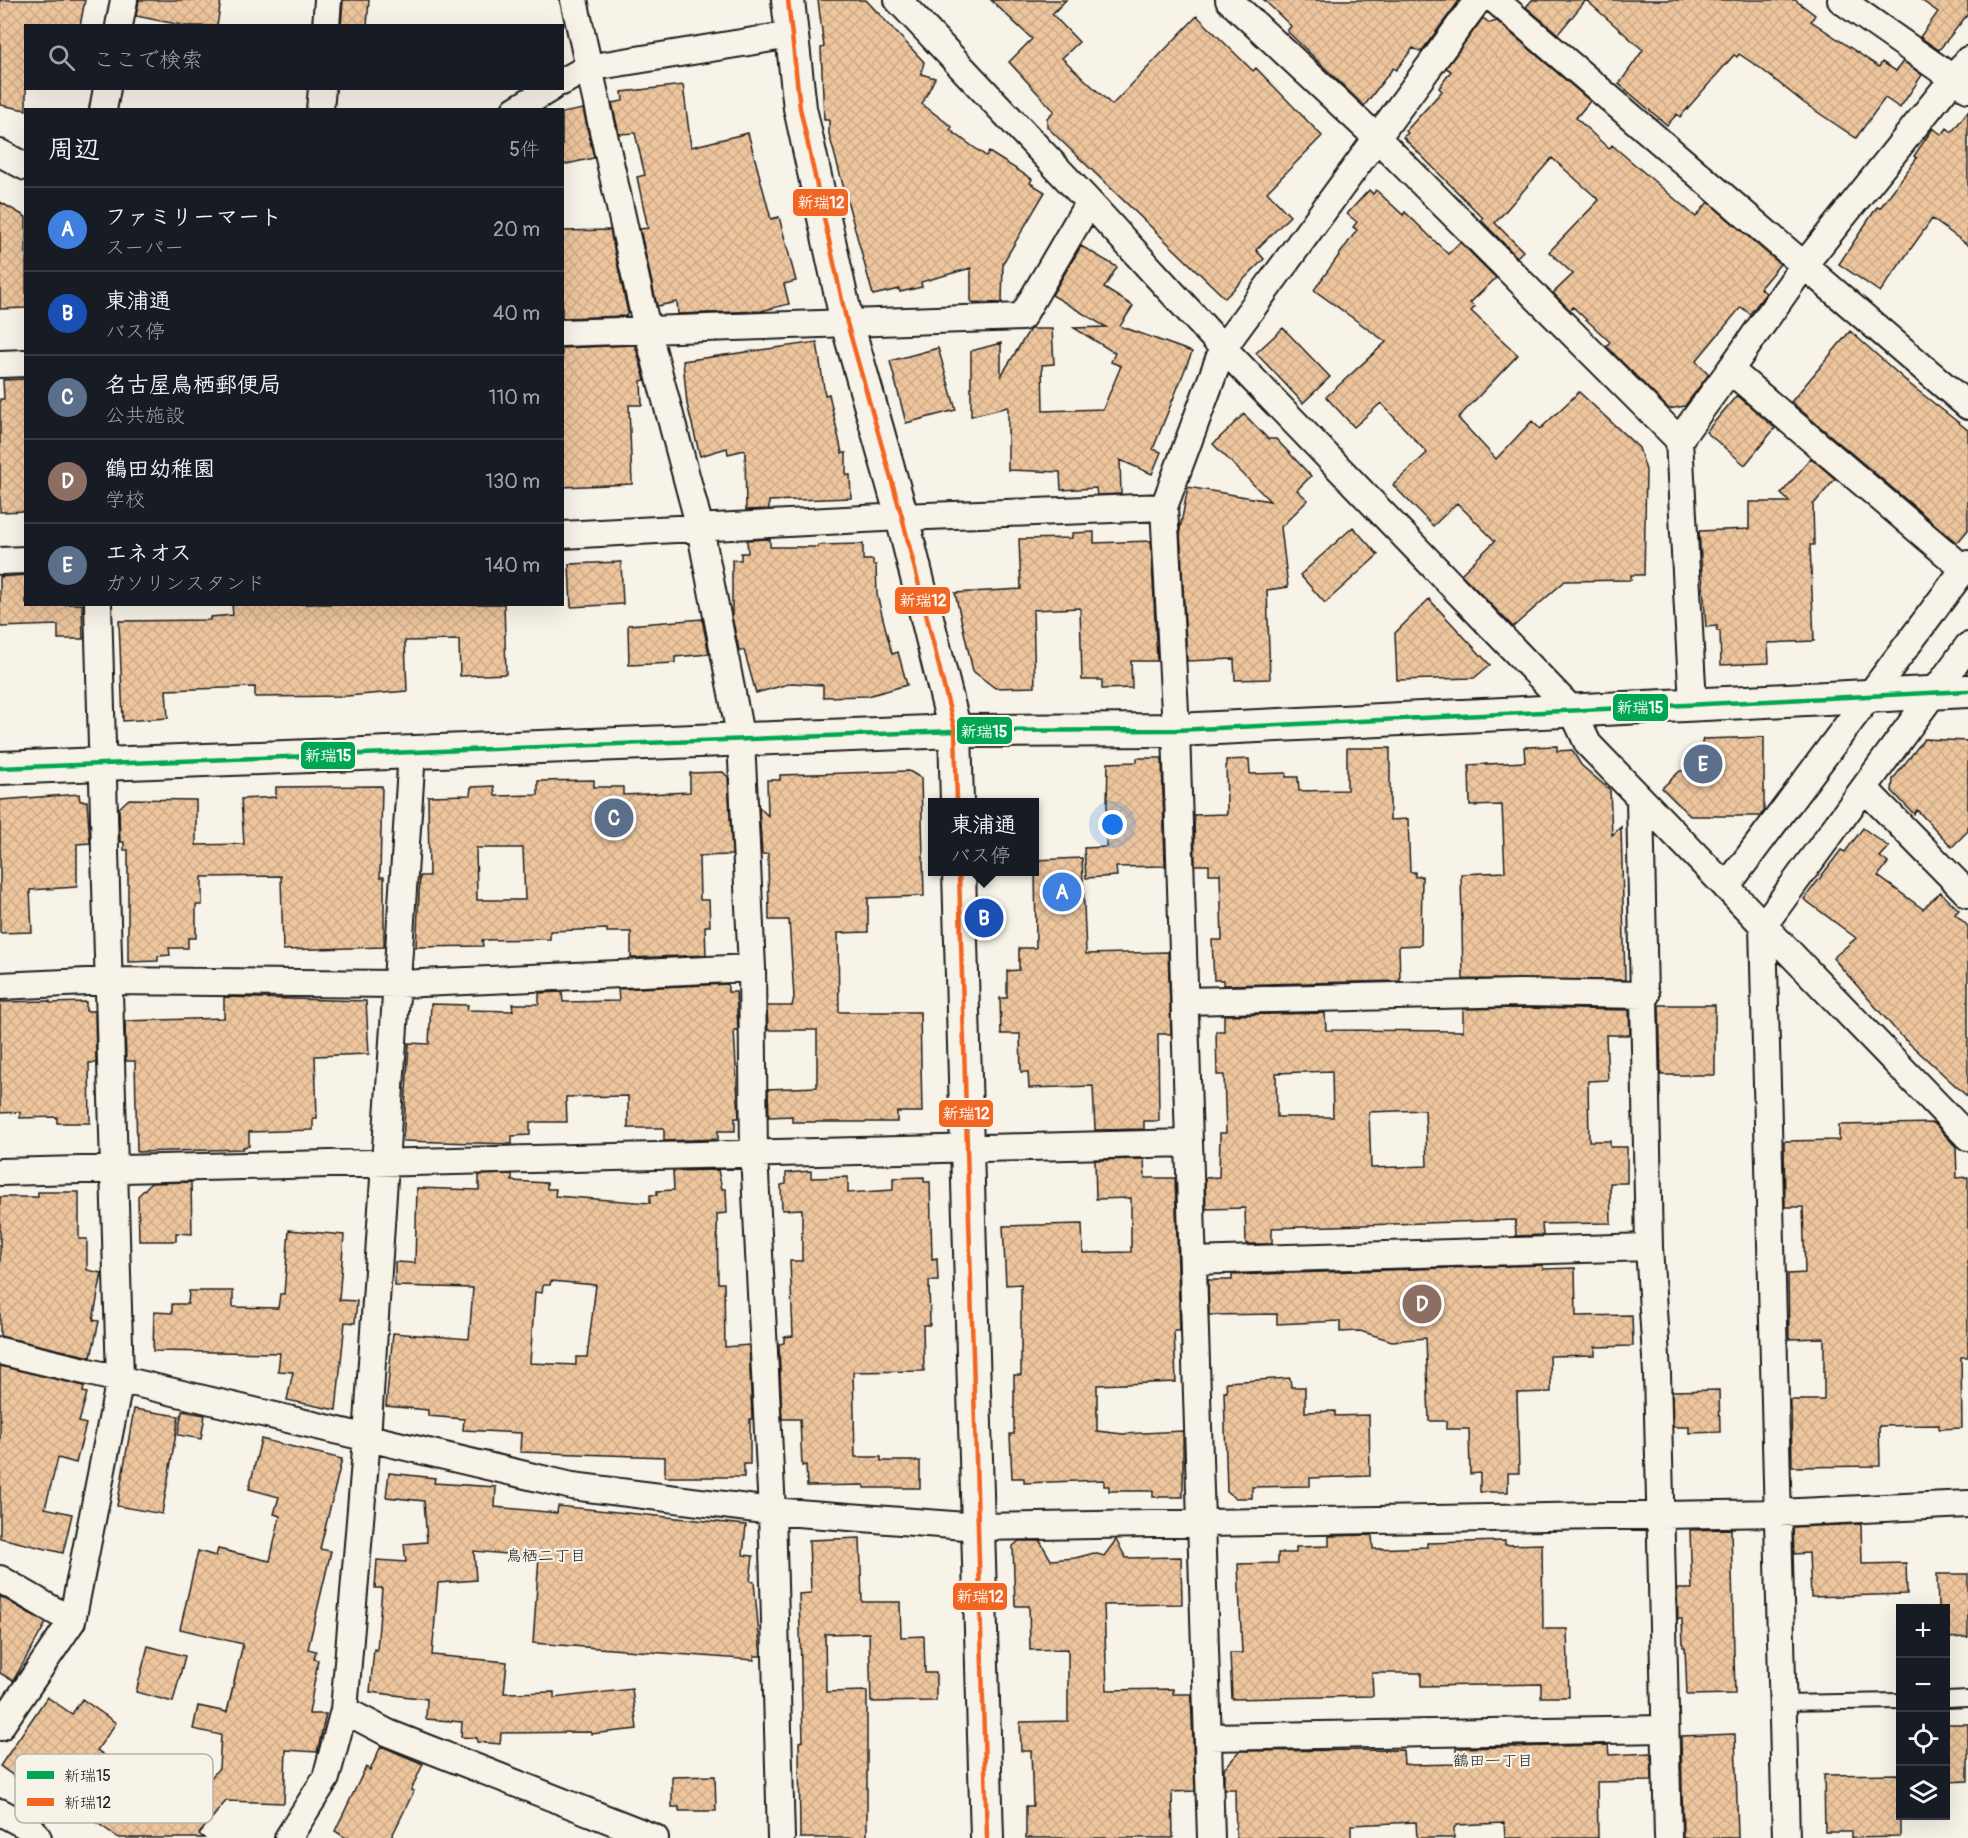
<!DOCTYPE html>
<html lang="ja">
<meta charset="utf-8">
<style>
body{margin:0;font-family:Pangolin,"Klee One",sans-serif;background:#20242c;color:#f1f3f6}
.controls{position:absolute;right:18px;bottom:18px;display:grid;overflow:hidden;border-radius:0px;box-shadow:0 6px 24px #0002}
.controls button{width:54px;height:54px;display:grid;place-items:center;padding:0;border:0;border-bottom:2px solid #363941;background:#171b24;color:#f1f3f6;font:30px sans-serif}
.you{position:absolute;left:1113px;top:825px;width:21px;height:21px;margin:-15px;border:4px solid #fff;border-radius:50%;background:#1a73e8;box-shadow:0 0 0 9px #1a73e833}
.badge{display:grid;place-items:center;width:39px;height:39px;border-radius:50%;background:#d1495b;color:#fff;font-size:20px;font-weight:700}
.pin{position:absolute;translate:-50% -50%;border:3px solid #fff;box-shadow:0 2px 6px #0006}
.popup{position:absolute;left:928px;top:798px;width:111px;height:78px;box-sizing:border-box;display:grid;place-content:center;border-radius:0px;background:#171b24;filter:drop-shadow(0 2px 4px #0005);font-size:20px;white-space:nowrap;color:#9ea1a6}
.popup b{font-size:22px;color:#f1f3f6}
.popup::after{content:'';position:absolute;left:50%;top:100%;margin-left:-12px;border:12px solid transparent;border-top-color:#171b24}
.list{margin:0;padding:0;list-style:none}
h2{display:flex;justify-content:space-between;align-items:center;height:78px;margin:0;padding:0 24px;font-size:26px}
h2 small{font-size:20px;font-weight:400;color:#9ea1a6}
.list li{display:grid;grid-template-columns:39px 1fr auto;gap:18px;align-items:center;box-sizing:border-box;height:84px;padding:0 24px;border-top:2px solid #363941}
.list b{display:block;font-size:22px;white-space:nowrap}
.list p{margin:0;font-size:20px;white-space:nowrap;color:#9ea1a6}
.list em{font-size:20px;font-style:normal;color:#9ea1a6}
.icon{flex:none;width:33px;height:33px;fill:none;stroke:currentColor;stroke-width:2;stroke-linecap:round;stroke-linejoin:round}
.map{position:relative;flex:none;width:1968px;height:1838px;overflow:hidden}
.search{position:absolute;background:#171b24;box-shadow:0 6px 24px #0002;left:24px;top:24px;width:540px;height:66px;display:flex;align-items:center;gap:15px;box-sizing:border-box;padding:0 21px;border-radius:0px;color:#9ea1a6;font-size:22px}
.panel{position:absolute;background:#171b24;box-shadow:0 6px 24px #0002;left:24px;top:108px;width:540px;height:498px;border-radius:0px}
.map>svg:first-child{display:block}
</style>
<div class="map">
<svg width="1968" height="1838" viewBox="0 0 1968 1838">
<defs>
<pattern id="building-cross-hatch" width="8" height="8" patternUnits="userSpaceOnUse" patternTransform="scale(1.5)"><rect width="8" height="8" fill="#eec69e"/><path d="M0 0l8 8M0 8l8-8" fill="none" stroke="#ca8"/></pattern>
</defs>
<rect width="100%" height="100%" fill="#f7f3e8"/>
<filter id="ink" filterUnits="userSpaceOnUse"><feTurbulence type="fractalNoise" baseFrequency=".0167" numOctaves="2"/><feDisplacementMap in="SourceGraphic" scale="12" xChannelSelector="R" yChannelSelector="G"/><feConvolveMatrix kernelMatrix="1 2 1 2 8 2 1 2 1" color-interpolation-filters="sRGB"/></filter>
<g filter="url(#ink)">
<path fill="url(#building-cross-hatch)" stroke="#1c1c1c" stroke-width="1.5" fill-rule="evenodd" d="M0,0H85L80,26H26V110L0,105Z
M139,0H221L217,26H186L136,16Z
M343,0H369L367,26H341Z
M818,0H866L924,62L921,74L935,78L922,104L952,127L950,130L986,156L989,152L1032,179L1030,183L1045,192L1003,263L1002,303L971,302V268L921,282L922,287L900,292L899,289L873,295L829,134V120H824L821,48L824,47Z
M991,0H1066L1052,14L1079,42L1062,58L1112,105L1197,16L1253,71L1256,68L1322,136L1267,192L1290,216L1256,250L1264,259L1225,298L1047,127V118L1054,111L1009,62L1032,39Z
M1264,0H1457L1459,1L1421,52L1413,48L1396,70L1393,68L1364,106L1287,31L1291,26Z
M1532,0H1586L1558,34L1526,7Z
M1586,0H1795L1815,15L1811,21L1879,67L1882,62L1896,71L1903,61L1922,75L1900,108L1885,98L1856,138L1804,103L1760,68L1739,54L1737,57L1734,55L1680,117L1677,114L1667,125L1619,84L1643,50Z
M1921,0H1968V14L1939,50L1920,37L1938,12Z
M1483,18L1490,23L1497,21L1590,101L1576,118L1609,149L1612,145L1696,217L1708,202L1780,264L1760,288L1766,293L1750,314L1741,307L1696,361L1709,374L1685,406L1669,409L1606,346L1610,342L1573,307L1570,310L1553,293L1573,274L1549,252L1599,200L1552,158L1495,223L1523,251L1517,257L1481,220L1483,218L1403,137L1408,133L1406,131L1442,91L1439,88L1451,71L1446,68Z
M683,85L691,147L748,133L771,219L779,217L796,281L784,284L789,304L761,311L678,314L677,302L657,306L640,229L648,228L637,177L645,175L635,133L619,134L612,103L623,101L622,92Z
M583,109L594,158L562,165V113Z
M1968,111V245L1932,219L1880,292L1839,264L1877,207L1880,208L1917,158L1914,156L1933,128L1942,135L1947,128L1952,132Z
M1369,190L1373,194L1376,190L1403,215L1405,212L1448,254L1460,242L1496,278L1470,303L1475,307L1471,311L1518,355L1458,418L1496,459L1532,421L1540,429L1579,392L1639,448L1646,470L1644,575H1631V580L1565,581L1513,627L1461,574L1495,541L1457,503L1433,526L1393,485L1427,453L1381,403L1354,427L1326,397L1386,342L1314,290L1357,230L1353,227L1357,222L1347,214Z
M0,202L26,217V308L0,309Z
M610,230L628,313L626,316L562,318V231Z
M1081,246L1117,267L1104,288L1133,306L1120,326L1192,352L1153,449L1161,452L1152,474L1120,460L1121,494L1097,495L1096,488L1061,490L1060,472L1008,470V407L971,416V351L1001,343V376L1030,329H1052L1054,364L1042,365L1043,411L1103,409L1121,366L1111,362L1115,353L1074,328L1106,327L1052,295Z
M1283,328L1330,377L1303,403L1256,353Z
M1850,331L1912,386L1968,430V530L1957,543L1791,402Z
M817,342L825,395L829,394L842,453H846V475H850L851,498L769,501V509L746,510L745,450L728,454L727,448L700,456L687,404L683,361Z
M635,345L645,380L641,381L642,405H629L632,484L562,487V348Z
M938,348L956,410L906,423L890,361Z
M26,379V511L0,512V399H4L3,380Z
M1737,395L1775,428L1745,465L1706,432Z
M1244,414L1268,439H1276L1311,476L1297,490L1308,500L1281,527L1288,587L1267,590L1270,679L1235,680L1234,659L1187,661L1180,529L1188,487L1270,501L1213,444Z
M1811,458L1835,479L1813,505L1814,545H1810L1814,641L1768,643L1769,663L1721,665L1720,631H1717V626L1706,627L1699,531L1749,529V502H1790L1781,494Z
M1353,527L1378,555L1325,603L1300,575Z
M1094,532V543L1151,541L1157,661H1131L1132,688L1102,689V680H1082L1080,608L1033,610L1035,687L995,688L973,671L955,593L1021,589L1019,539L1072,538V533Z
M770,539V547H818V545L863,544V560H873V565H876L877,595L892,654L898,652L907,685L868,696L823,697V685L792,683L756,693L744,650H739L732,617V560H741V553H748L747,540Z
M621,562L623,604L571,607L569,564Z
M26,575V604H82L83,639H58V625L0,627V577Z
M1429,599L1490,665L1474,678L1397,680L1395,633Z
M232,604H504L506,674L460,676L459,640L405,641L407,691L347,696L255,697V687L166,690L168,718L123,721L119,621L210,620V617L233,615Z
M702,619L709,654L675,657V663L629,665L628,625Z
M1764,737V811L1760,816H1690L1662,788L1680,771L1694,770L1703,739Z
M1924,739L1968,741V831L1952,847L1917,810L1914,814L1892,791L1893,779Z
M1557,746V751L1572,750L1581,765L1610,790L1612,835L1621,827L1625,980L1463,979L1461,874L1505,872L1502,805L1470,806L1469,765L1525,762L1524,747Z
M1347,748H1390V820L1408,819L1410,872H1415V877L1422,876L1421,945L1399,946L1400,981L1223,985V980H1214L1212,940H1222L1220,874H1209V865H1195L1194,815L1227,814L1226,760L1249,759L1250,774L1286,773V777H1298L1299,791L1347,790Z
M1137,758H1162L1165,866L1116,867L1117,876L1086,878L1084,848L1106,847L1108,763L1137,762Z
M909,771L921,778L924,896L868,898V932L838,933L839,1012H920L922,1112H897V1122H792V1116L769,1117L768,1089L817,1087V1030H768L767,1006H792L794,997L789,920H769L768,854H762L759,807L768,816L767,780H780V775Z
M723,772L728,777L732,855L699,856L700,900H709L710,926H705L706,955L631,958V932H607V929L550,931V939L482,940L483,946L416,947L420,876H429L428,796L470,795L471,787L494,786L495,796L538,795V781L594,780V787H623V795L690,792V773ZM476,848H523L525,900H477Z
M382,786L380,877H384V947L283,950L281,876L202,877V905H196V938H188V948H169L170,955L158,956V961L128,962V850H124V842H120L119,808L129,799L196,800V845L244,844L241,799L276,797V787Z
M79,794L80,801H87L90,843L77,844V887L30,890L32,932L0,933V800Z
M1863,828L1889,847L1880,857L1888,863L1878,876L1923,909L1940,892L1959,910L1955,914L1968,926V1097L1900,1035L1833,958L1856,938L1804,899L1841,850L1845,852Z
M1082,858L1086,954L1168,952L1171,1034H1158L1159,1121H1144V1129L1095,1130L1093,1086L1029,1088L1028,1072H1021L1020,1034H1001L1000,998H1007V971L1019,970V948H1036L1035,860Z
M728,984V992H736L738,1030H734L739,1118H735V1131H718V1139L664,1141V1128H628V1096L566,1097L567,1122H530V1135L512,1136V1144L403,1141L409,1043L429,1044L431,1004L468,1005L467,1010L513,1011L512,1004H539V993L562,992L563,1002L619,1001L618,989Z
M224,997L366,1001L369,1054L315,1056L317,1118H313V1130L249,1132V1146L243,1147V1149L137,1152L135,1061H126L125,1021L224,1018Z
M50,1001V1003L86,1002V1011H95L96,1063H89L90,1123H57V1117L20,1118V1112L0,1113V1002Z
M1659,1005H1715V1075H1661Z
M1520,1008L1629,1010L1630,1035H1606L1608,1080L1588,1081L1589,1141H1610V1147H1627V1183H1610L1611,1223L1542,1224L1543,1235L1516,1236L1515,1220L1272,1228V1244H1246L1245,1208L1206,1209L1205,1178L1219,1177L1220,1133H1226L1224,1075H1217L1216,1031H1224V1015L1325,1013L1326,1030L1463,1031V1009ZM1332,1071L1333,1117H1277L1276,1073ZM1425,1110L1427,1166L1371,1168L1369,1112Z
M1934,1123L1956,1147L1957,1178L1968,1177V1357H1961L1962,1428L1939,1429V1425L1879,1426L1880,1466L1792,1467L1791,1400H1824V1338L1789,1339L1788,1274L1805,1273L1803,1207H1785L1784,1141L1839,1140V1125Z
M1144,1159L1145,1178H1175L1180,1331H1174L1176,1382L1097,1385V1431L1123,1434L1183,1431V1497H1153V1491H1109V1486H1104V1480L1024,1483V1478H1012L1010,1434H1014V1375H1021V1284L1006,1285L1003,1226L1082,1224L1083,1253L1131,1252V1198L1096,1199L1095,1160Z
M718,1170L722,1189H726L727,1213L717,1214L718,1283H724L725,1347L749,1345L752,1419H750V1464H744V1477H665V1457L520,1452L521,1433L463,1430L464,1419L428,1416V1410L386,1406L393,1333L469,1339L473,1288L395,1286V1262L415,1263L417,1188L479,1190V1175L512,1174V1181L547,1183V1189H556L555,1196L650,1203V1195H657V1191L674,1190L673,1171ZM551,1281L596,1285L587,1357H576V1365L530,1363L535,1292L542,1293L543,1285H550Z
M811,1171V1178L848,1177V1193L893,1190V1178L924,1177V1182H930L932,1259L937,1258L938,1281H929L930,1325H923L924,1371L853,1372L855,1457H881V1461H920V1488H864V1485L807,1486L806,1465L802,1466L800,1419H782L779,1344L784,1343V1337L793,1336L790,1261H802V1209L782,1210L781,1185L786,1184V1173Z
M191,1182L192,1234L176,1233V1241H139L138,1196L151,1183Z
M38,1192H79V1239H87V1270L102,1273L93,1320L99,1321L91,1357L0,1336V1197H38Z
M289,1230L344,1235L339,1300L357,1301L355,1323L345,1322L336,1410L287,1400L293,1372L278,1371L280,1353L153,1351L154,1312L172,1313V1304H188L189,1291H233V1307L278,1308L280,1294H284Z
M1543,1265V1269L1575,1268L1576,1316L1632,1315L1633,1346L1595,1347V1355L1550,1356L1551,1392L1517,1393L1519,1473H1508V1492H1480V1473L1470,1474L1469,1429H1446V1421H1429L1426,1338L1392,1341L1360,1331L1340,1332V1321L1277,1324V1314L1209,1315L1208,1280H1232V1275Z
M0,1366L84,1386L83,1392L87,1393L79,1422L86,1424L76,1463L58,1458L45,1508L72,1514L63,1553L0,1538Z
M1290,1378L1291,1387H1305V1412L1335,1411V1416L1369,1415L1370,1476L1310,1478V1486L1252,1487V1498H1236L1227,1492L1224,1392H1227L1226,1382Z
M1719,1390L1720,1432L1689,1433V1427H1673L1672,1391Z
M134,1409L179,1416L162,1514L117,1506Z
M182,1411L205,1415L201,1439L178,1435Z
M261,1439L342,1459L320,1549L331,1551L308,1649L316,1651L314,1659L318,1660L309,1714H326L317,1752L286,1750L284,1803L226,1801L199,1834L204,1838H119L50,1790L47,1794L35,1785L32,1789L0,1766L47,1697L72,1714L82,1699L116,1723L97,1750L144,1782L138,1792L177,1819L219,1768L221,1735L193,1729L198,1706L227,1712L243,1644L180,1629L198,1551L216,1556L218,1549L270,1561L280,1516L274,1514L279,1497L249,1489Z
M389,1473L435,1478L434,1483L496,1487L495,1507L557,1513L558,1506L746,1525L743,1555L753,1556L750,1581L754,1582L761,1656H754V1660L533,1643L539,1557L474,1551L476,1580L438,1583L432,1655L507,1662L504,1693L554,1692V1698L632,1689L637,1729L591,1734V1732L501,1733L500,1744L477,1742V1738L461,1737L462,1722L426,1719L427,1699L370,1692L374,1649L377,1650L382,1588H375L377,1560L406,1562L404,1544L427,1542L424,1501L386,1497Z
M1861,1524L1862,1564L1906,1563L1907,1594L1811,1597L1809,1553L1794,1554L1793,1527Z
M1731,1529L1735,1694L1687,1695L1685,1647H1683L1682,1619H1678L1677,1589H1692L1690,1530Z
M1372,1535L1373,1549L1427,1547V1543L1505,1541V1545L1542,1544L1543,1629H1567L1569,1697H1541V1684L1421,1686V1673H1372L1373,1696L1232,1699L1230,1653H1242L1238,1564L1278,1563V1553H1296V1547L1329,1546V1536Z
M860,1538L862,1602H900L901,1637L924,1636L925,1673H936V1701L871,1702L869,1633L825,1634L826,1692L867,1691V1838H800L799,1742L803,1741L799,1594L811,1593L809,1540Z
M1116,1540L1126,1558L1181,1557L1182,1604L1104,1605L1107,1690L1173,1689V1694H1191L1195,1791L1172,1792L1173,1838H1026V1806H1033L1031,1751H1021L1020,1722L1068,1721V1649L1030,1650L1029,1606H1015L1013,1546L1019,1541H1040L1051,1560L1075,1558L1094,1553L1104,1556Z
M1937,1574H1968V1637L1946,1638V1608H1938Z
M0,1596L46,1623L13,1681L0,1673Z
M148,1646L185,1656L173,1702L136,1692Z
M1946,1724H1968V1781L1946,1782Z
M1735,1734L1738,1838H1683L1681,1736Z
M1608,1745L1609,1755L1651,1753L1652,1781L1597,1782L1598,1838H1505L1504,1823L1457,1825L1454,1828V1838H1417L1416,1822L1351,1825V1838H1236L1235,1789H1224V1769L1240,1751L1403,1750L1404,1764L1413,1765L1456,1764V1748Z
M381,1746L423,1764L411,1790L414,1791L391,1838H346L335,1831L366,1767L370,1770Z
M1900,1774V1837L1851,1838V1832H1825L1824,1775Z
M715,1776L716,1811H679V1807H672V1777Z"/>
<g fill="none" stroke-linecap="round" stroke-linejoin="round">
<g stroke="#1c1c1c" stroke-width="18">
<path id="service" d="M1946,1700L1968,1699
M1783,1703L1900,1701"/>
</g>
<g stroke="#1c1c1c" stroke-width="30">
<path id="minor" d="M574,0L647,329L700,528L741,740L752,968L754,1154L772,1511L781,1838
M898,0L1089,202L1223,348L1572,710L1588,744L1968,1137
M1229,0L1376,137L1679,440
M1495,0L1968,406
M1841,0L1968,89
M119,26L124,0
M326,26L328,0
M562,82L587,68L791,35
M103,110L107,88
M320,110L322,88
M515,110L551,88
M0,153L26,167
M562,333L1022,317L1089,202
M0,364L26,363
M562,535L902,517L1164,507
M0,561L26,560
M1964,569L1730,370L1804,265L1968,60
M1693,704L1679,440L1730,370
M1864,788L1968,894
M1640,799L1649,1247L1657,1373L1668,1838
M1726,887L1968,564
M0,986L109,981L399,984L752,968
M1185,1001L1520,993L1646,995
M0,1172L1189,1143
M1193,1261L1649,1247
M0,1351L572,1486L772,1511L978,1527L1778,1513L1968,1504
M0,1579L72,1621
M344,1710L388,1733L655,1838
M0,1727L72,1621L120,1379L98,604
M1208,1737L1665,1729
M0,1812L32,1829L38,1838
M288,1838L326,1778L344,1710L367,1438L412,752
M1211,1838L1176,730L1164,507L1223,348L1478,0
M1786,1838L1763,926L1968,646"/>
</g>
<g stroke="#1c1c1c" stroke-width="36">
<path id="tertiary" d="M788,0L800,108L847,323L902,517L955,731L957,802
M0,768L955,731L1176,730L1968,691
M959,872L987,1838"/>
</g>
<use href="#service" stroke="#f7f3e8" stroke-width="14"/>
<use href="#minor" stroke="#f7f3e8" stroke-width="26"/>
<use href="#tertiary" stroke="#f7f3e8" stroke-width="32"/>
<g stroke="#f7f3e8" stroke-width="9">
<path id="bus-1" d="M0,768L955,731L1176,730L1968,691"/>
</g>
<g stroke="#f7f3e8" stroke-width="9">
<path id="bus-2" d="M788,0L800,108L847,323L902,517L955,731L957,802
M959,872L987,1838"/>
</g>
<use href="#bus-1" stroke="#00a651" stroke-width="4.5"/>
<use href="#bus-2" stroke="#f26522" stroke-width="4.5"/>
</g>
</g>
<g text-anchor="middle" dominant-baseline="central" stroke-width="4.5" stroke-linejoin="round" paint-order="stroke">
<g font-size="16" fill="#1c1c1c" stroke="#f7f3e8">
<text x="546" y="1556">鳥栖二丁目</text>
<text x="1493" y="1761">鶴田一丁目</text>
</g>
</g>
<rect x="15" y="1754" width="198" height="69" rx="9" fill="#f7f3e8" stroke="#b5b2ab" stroke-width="1.5"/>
<rect x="27" y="1771" width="27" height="8" fill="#00a651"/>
<rect x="27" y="1798" width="27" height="8" fill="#f26522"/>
<g font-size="16" fill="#1c1c1c">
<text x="64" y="1781">新瑞15</text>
<text x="64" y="1808">新瑞12</text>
</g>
<g stroke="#f7f3e8" stroke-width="2">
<rect x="792" y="188" width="57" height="29" rx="6" fill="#f26522"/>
<rect x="894" y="586" width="57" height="29" rx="6" fill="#f26522"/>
<rect x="1612" y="693" width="57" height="29" rx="6" fill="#00a651"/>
<rect x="956" y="716" width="57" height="29" rx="6" fill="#00a651"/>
<rect x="300" y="741" width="56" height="29" rx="6" fill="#00a651"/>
<rect x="938" y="1099" width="56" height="29" rx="6" fill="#f26522"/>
<rect x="952" y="1582" width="56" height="29" rx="6" fill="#f26522"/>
</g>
<g font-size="16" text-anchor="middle" font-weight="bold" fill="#fff">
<text x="821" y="208">新瑞12</text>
<text x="923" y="606">新瑞12</text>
<text x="1640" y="713">新瑞15</text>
<text x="984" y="737">新瑞15</text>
<text x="328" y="761">新瑞15</text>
<text x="966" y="1119">新瑞12</text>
<text x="980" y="1602">新瑞12</text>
</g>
</svg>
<div class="controls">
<button>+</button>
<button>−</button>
<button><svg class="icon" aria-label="locate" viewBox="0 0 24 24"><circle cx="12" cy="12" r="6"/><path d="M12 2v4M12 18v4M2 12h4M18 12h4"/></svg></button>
<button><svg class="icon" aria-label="layers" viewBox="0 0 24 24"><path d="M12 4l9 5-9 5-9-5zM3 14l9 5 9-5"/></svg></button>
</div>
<div class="you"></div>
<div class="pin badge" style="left:1062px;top:892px;background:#3f7fe0">A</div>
<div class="pin badge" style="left:984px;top:918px;background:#1a4fb4">B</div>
<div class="popup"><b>東浦通</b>バス停</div>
<div class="pin badge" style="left:614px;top:818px;background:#5c6f8a">C</div>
<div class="pin badge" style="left:1422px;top:1304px;background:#8d6e63">D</div>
<div class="pin badge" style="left:1703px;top:764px;background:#5c6f8a">E</div>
<div class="search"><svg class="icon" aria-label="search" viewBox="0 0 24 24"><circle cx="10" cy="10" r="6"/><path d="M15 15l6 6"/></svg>ここで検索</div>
<section class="panel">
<h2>周辺<small>5件</small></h2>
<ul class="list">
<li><span class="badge" style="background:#3f7fe0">A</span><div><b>ファミリーマート</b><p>スーパー</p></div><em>20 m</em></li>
<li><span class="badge" style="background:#1a4fb4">B</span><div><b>東浦通</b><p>バス停</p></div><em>40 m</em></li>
<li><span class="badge" style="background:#5c6f8a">C</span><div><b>名古屋鳥栖郵便局</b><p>公共施設</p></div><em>110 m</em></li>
<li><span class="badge" style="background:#8d6e63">D</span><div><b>鶴田幼稚園</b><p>学校</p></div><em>130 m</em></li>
<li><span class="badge" style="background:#5c6f8a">E</span><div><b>エネオス</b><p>ガソリンスタンド</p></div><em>140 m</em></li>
</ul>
</section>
</div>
